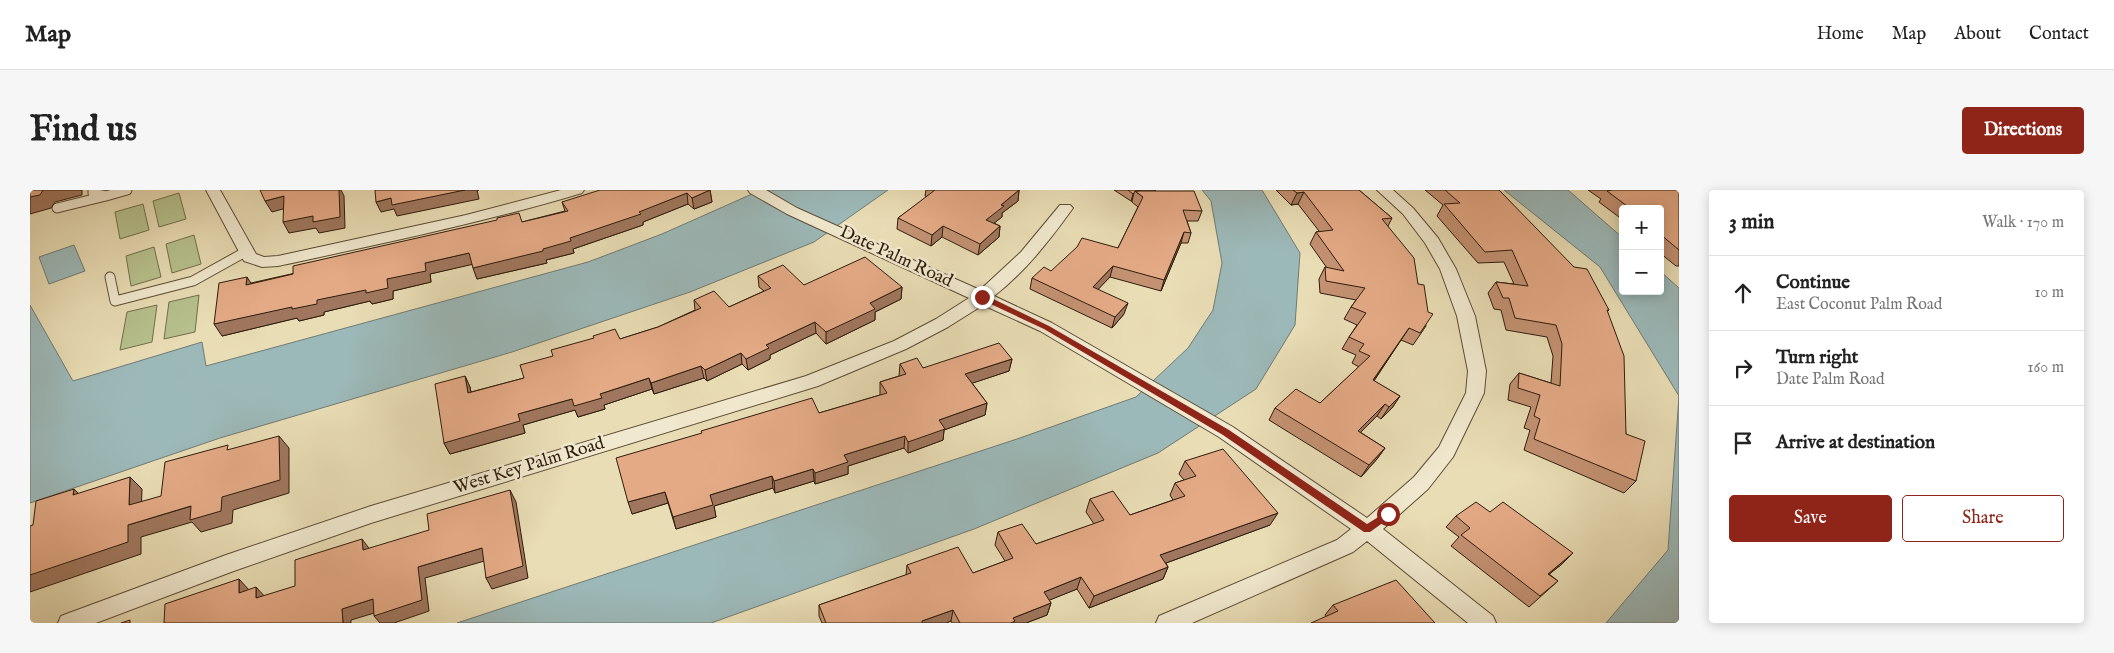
<!DOCTYPE html>
<meta charset="utf-8">
<style>
body{margin:0;font-family:"IM FELL English",serif;background:#f6f6f6;color:#222}
.controls{position:absolute;right:15px;top:15px;display:grid;overflow:hidden;border-radius:5px;box-shadow:0 2px 12px #0003}
.controls button{width:45px;height:45px;display:grid;place-items:center;padding:0;border:0;border-bottom:1px solid #e0e0e0;background:#fff;color:#222;font:25px sans-serif}
.stop{position:absolute;width:15px;height:15px;margin:-11px;border:4px solid #8f2418;border-radius:50%;background:#fff}
.stop.end{background:#8f2418;border-color:#fff;box-shadow:0 1px 5px #0008}
.list{margin:0;padding:0;list-style:none}
h2{display:flex;justify-content:space-between;align-items:center;height:65px;margin:0;padding:0 20px;font-size:21px}
h2 small{font-size:16px;font-weight:400;color:#767676}
.list li{display:grid;grid-template-columns:32px 1fr auto;gap:15px;align-items:center;box-sizing:border-box;height:75px;padding:0 20px;border-top:1px solid #e0e0e0}
.list b{display:block;font-size:19px;white-space:nowrap}
.list p{margin:0;font-size:16px;white-space:nowrap;color:#767676}
.list em{font-size:16px;font-style:normal;color:#767676}
.actions{display:flex;gap:10px;padding:15px 20px}
.actions a{flex:1;padding:11px 0;border:1px solid #8f2418;border-radius:5px;text-align:center;font-size:18px;color:#8f2418}
.actions .main{background:#8f2418;color:#fff}
.icon{flex:none;width:28px;height:28px;fill:none;stroke:currentColor;stroke-width:2;stroke-linecap:round;stroke-linejoin:round}
.map{position:relative;flex:none;width:1649px;height:433px;overflow:hidden;border-radius:5px}
header{display:flex;align-items:center;gap:30px;box-sizing:border-box;height:70px;padding:0 25px;background:#fff;border-bottom:1px solid #e0e0e0}
header strong{font-size:24px}
nav{display:flex;gap:28px;margin-inline-start:auto;font-size:18px}
.intro{display:flex;align-items:center;justify-content:space-between;box-sizing:border-box;height:120px;padding:0 30px}
h1{margin:0;font-size:35px}
.button{padding:12px 22px;border-radius:5px;background:#8f2418;color:#fff;font-size:18px;font-weight:700}
main{display:flex;gap:30px;padding:0 30px}
aside{flex:1;background:#fff;border-radius:5px;box-shadow:0 2px 12px #0003}
.map>svg:first-child{display:block}
</style>
<header>
<strong>Map</strong>
<nav><a>Home</a><a>Map</a><a>About</a><a>Contact</a></nav>
</header>
<div class="intro"><h1>Find us</h1><a class="button">Directions</a></div>
<main>
<div class="map">
<svg width="1649" height="433" viewBox="0 0 1649 433">
<rect width="100%" height="100%" fill="#e9ddb5"/>
<filter id="stains"><feTurbulence type="fractalNoise" baseFrequency=".004" numOctaves="4"/><feColorMatrix values="0 0 0 0 .2 0 0 0 0 .09 0 0 0 0 .02 0 0 0 .5 -.17"/></filter>
<radialGradient id="worn" r=".72"><stop offset=".6" stop-color="#630" stop-opacity="0"/><stop offset="1" stop-color="#630" stop-opacity=".3"/></radialGradient>
<path fill="#b6c18d" stroke="#726e4c" d="M149,3L156,29L129,37L123,11Z
M113,14L119,40L90,49L85,22Z
M164,45L171,74L142,83L136,54Z
M124,57L131,87L101,96L96,66Z
M169,105L165,142L134,149L139,112Z
M127,115L122,152L90,160L97,122Z"/>
<path fill="#9cb9b9" stroke="#707a74" d="M731,0H858L784,52L660,102L482,162L190,248L0,313V115L43,191L172,152L176,176L558,72L632,44Z
M1172,0H1232L1270,63L1265,135L1226,199L1128,263L944,339L681,433H427L987,249L1106,207L1158,158L1183,120L1192,73L1181,11Z
M1474,0H1538L1593,48V101H1630V81L1649,98V433H1576L1638,360L1649,206L1570,77Z
M44,55L55,81L19,94L9,67Z"/>
<g fill="none" stroke-linecap="round" stroke-linejoin="round">
<g stroke="#5d4c36" stroke-width="11">
<path id="lane" d="M63,0V3L76,6L97,0
M27,18L76,6
M80,87L85,111L163,91L217,61"/>
</g>
<g stroke="#5d4c36" stroke-width="2">
<path id="street" d="M176,0H190L226,64L234,67L248,66L436,25L531,0H554L552,3C452,33 350,54 248,76L232,77L214,71Z
M718,0H736L767,18L950,100L991,62L1030,15H1040L1043,18C1020,50 995,82 964,106L1022,133L1203,237L1337,328L1384,287L1409,257L1436,203L1438,181L1427,126L1410,79L1395,53L1373,24L1347,0H1363L1383,18L1408,48L1426,79L1445,126L1456,181L1454,203L1423,267L1398,299L1353,339L1463,426L1466,433H1438L1337,351L1323,362L1162,433H1126L1129,426L1307,350L1321,339L1189,247L1010,141L953,115L918,137L876,159L788,196L341,333L201,382L66,433H28L31,426L39,423L196,365L341,316L776,186L864,151L906,129L939,108L757,24L720,3Z"/>
</g>
<use href="#lane" stroke="#f1e9cf" stroke-width="9"/>
<use href="#street" fill="#f1e9cf" fill-rule="evenodd"/>
</g>
<path fill="#c49273" stroke="#2e1c0c" d="M680,0L682,12L664,19L658,14L613,32V35L543,59L544,63L516,70L517,73L447,89L442,74L400,84L401,92L363,101V109L342,114L340,111L294,122V125L269,131L267,128L192,146L221,93L492,32L535,21L532,12Z
M896,0H989L988,11L972,23V27L964,33L970,36L969,47L948,65L912,47L901,56L867,39L868,28L897,7L895,6Z
M1084,0H1126L1123,1L1172,21L1168,31H1157L1161,43L1158,53H1151L1131,101L1080,87L1068,99L1094,124L1082,138L1000,99L1002,88L1088,58L1108,17L1102,12V11H1101Z
M1246,0H1329L1362,28L1358,36L1388,94L1396,136L1383,155L1371,150L1344,191L1370,206L1362,218L1351,229L1347,226L1330,242L1355,258L1347,269L1331,287L1239,230L1245,218L1290,213L1329,177L1322,173L1326,165L1312,159L1319,147L1327,135L1314,129L1321,117L1326,110L1290,103L1289,89L1295,77L1297,78L1280,54L1286,42L1289,41L1268,14L1261,15Z
M1395,0H1469L1579,120L1577,122L1596,244L1606,291L1594,303L1494,260L1500,240L1494,238L1501,217L1478,210L1480,194L1489,183L1521,193L1523,166L1517,147L1476,140L1471,120L1464,119L1458,103L1466,92L1484,94L1474,72L1448,73L1407,26L1413,15Z
M1558,0H1647L1649,2V76H1646L1630,63V19H1593V30L1569,12L1571,9Z
M728,86L774,95L872,97L871,109L845,122V130L796,154L786,143L740,165V169L718,180L712,174L677,191L674,188L624,204L622,199L574,215L575,219L548,227L545,220L493,235L495,243L420,264L414,253L435,186L440,197L441,202L494,188L590,149L628,137L665,120L664,110L699,117L734,101L729,97Z
M982,169L979,181L942,193L957,213L955,225L914,240L913,250L878,263L874,258L818,276V284L785,294L784,291L745,303L743,298L684,316L686,327L646,339L638,313L602,324L789,223L850,205V192L869,186L870,174L893,178Z
M1155,271L1240,335L1136,373L1138,377L1133,389L1059,418L1047,399L1019,410L1021,413L1017,425L996,433H922L921,431L916,433H792L789,426V415L876,385L877,375L943,383L975,371L965,355L968,342L1006,354L1064,334L1056,322L1060,309L1100,325L1143,310L1140,305L1145,293L1154,290L1149,284Z
M1460,322L1532,374L1519,384L1528,391L1499,417L1421,356L1429,347L1416,337L1426,326Z
M1303,415L1405,433L1296,427L1295,425Z"/>
<path fill="#a0775e" stroke="#2e1c0c" d="M13,0H52V5L25,12L21,18L0,24V7Z
M309,0H311L314,6L315,38L289,43L286,38L259,43L253,32Z
M435,0H449H447L449,9L367,26L364,19L351,22L346,12L361,8Z
M680,0L682,12L664,19L662,8Z
M989,0L988,11L972,23V27L955,40L956,30L971,15Z
M1111,0H1126L1112,6L1106,2Z
M1274,2L1268,14L1261,15L1267,3Z
M657,3L658,14L613,32V35L543,59L544,63L516,70L517,73L447,89L443,78L513,59L540,48Z
M1104,3L1102,11H1101L1103,4Z
M254,6L260,17L242,22L235,11Z
M913,36L912,47L901,56L902,45Z
M970,36L969,47L948,65L950,54Z
M1154,42L1151,53L1131,101L1134,90Z
M439,63L444,74L400,84L401,92L363,101V109L342,114L340,111L294,122V125L269,131L267,128L192,146L184,134L357,89L395,73Z
M1083,76L1080,87L1060,108L1063,97Z
M217,87L224,98L216,95Z
M872,97L871,109L845,122V130L796,154V142L840,113Z
M1098,113L1094,124L1082,138L1085,127Z
M785,132L786,143L740,165V169L718,180L716,169L736,155Z
M1379,138L1371,150L1336,202L1343,190Z
M711,163L712,174L677,191L675,180Z
M982,169L979,181L934,196L935,184Z
M671,176L674,188L624,204L621,193Z
M435,186L440,197L443,214L438,203Z
M619,188L622,199L574,215L575,219L548,227L545,220L493,235L495,243L420,264L414,253L488,224L542,209L570,204Z
M1370,206L1362,218L1351,229L1359,217Z
M957,213L955,225L914,240L913,250L878,263V252L909,230Z
M1355,214L1347,226L1320,253L1328,241Z
M249,246L259,258V303L203,320L202,333L171,342L162,332L111,347V364L0,402V385L98,335L192,307Z
M875,246L874,258L818,276V284L785,294V283L814,265Z
M1355,258L1347,269L1331,287L1339,275Z
M783,279L784,291L745,303L744,291Z
M742,286L743,298L684,316L686,327L646,339L643,327L680,305Z
M100,287L112,299L111,327L99,315Z
M44,299L57,312L43,305Z
M480,300L486,312L498,388L462,399L456,388Z
M635,302L638,313L602,324L598,312Z
M1248,323L1240,335L1125,377L1130,365Z
M332,349L341,361L333,360Z
M452,358L458,370L395,388L399,421L364,433H350L344,426L388,377Z
M1543,363L1532,374L1507,394L1518,384Z
M1138,377L1133,389L1059,418L1064,406Z
M1051,387L1047,399L1010,414L1014,402Z
M209,389L220,401L209,403Z
M226,397L237,409L226,408Z
M343,409L351,421L321,430V433H313L312,419Z
M1021,413L1017,425L996,433H981L983,428Z
M923,420L921,431L916,433H891L892,431Z"/>
<path fill="#e4aa86" stroke="#2e1c0c" d="M0,0H13L10,5L0,7Z
M230,0H309L310,27L283,32V26L253,32L254,6L235,11Z
M345,0H435L362,15L361,8L346,12Z
M570,0H680L662,8L657,3L609,22L611,24L540,48L541,51L513,59V61L443,78L439,63L395,73L396,81L357,89L358,98L336,103V100L287,110V114L262,119V117L184,134L189,93L217,87L216,95L263,84V76L467,30V28L489,23L492,32L538,21L532,12Z
M905,0H989L971,15L974,16L956,30L970,36L950,54L913,36L902,45L868,28Z
M1098,0H1111L1108,1H1105L1104,3L1103,4Z
M1263,0H1329L1362,28L1352,29L1384,68L1388,94L1394,95L1398,122L1403,124L1390,143L1379,138L1343,190L1370,206L1359,217L1355,214L1328,241L1355,258L1339,275L1245,218L1266,199L1290,213L1340,166L1329,161L1334,154L1319,147L1336,123L1321,117L1335,98L1296,91L1295,77L1314,81L1286,42L1303,40L1274,2L1267,3Z
M1415,0H1469L1544,77L1557,79L1579,120H1577L1594,166L1596,244L1615,251L1606,291L1504,249L1510,229L1504,226L1510,205L1488,198L1489,183L1530,196L1532,154L1526,135L1485,128L1479,108H1473L1466,92L1498,96L1482,60L1455,62L1414,14L1430,13Z
M1582,0H1647L1649,2V60L1630,44V19H1601L1577,1Z
M1105,1H1164L1172,21L1153,20L1161,43L1154,42L1134,90L1083,76L1063,97L1098,113L1085,127L1002,88L1014,77L1021,81L1047,57L1052,48L1088,58L1113,7Z
M835,67L872,97L840,113L845,119L796,142L785,132L736,155L739,158L716,169L711,163L675,180L671,176L621,193L619,188L570,204L572,208L544,216L542,209L488,224L490,231L414,253L405,194L435,186L438,203L494,188L490,175L523,166L521,160L564,148L563,146L585,139L590,149L628,137L671,118L664,110L684,101L699,117L741,98L728,86L753,75L774,95Z
M969,153L982,169L935,184L957,213L909,230L915,239L878,252L875,246L814,265L818,272L785,283L783,279L744,291L742,286L680,305L683,315L643,327L635,302L598,312L586,268L672,243L671,241L782,208L789,223L857,203L850,192L876,184L870,174L887,168L893,178Z
M249,246L250,290L192,307L191,321L160,330L161,316L98,335V352L0,385V336L3,335L6,311L44,299L43,305L100,287L99,315L131,306L135,272L198,255L197,260Z
M1193,259L1248,323L1130,365L1138,377L1064,406L1051,387L1014,402L1021,413L983,428L985,431L981,433H930L923,420L892,431V433H796L789,415L881,383L877,375L928,357L943,383L983,368L968,342L992,334L1006,354L1074,330L1060,309L1083,301L1100,325L1155,306L1145,293L1166,286L1155,271Z
M480,300L493,376L456,388L452,358L388,377L392,410L344,426L343,409L312,419L313,433H134L135,414L209,389V403L226,397V408L265,396V370L332,349L333,360L399,340L397,324Z
M1446,312L1460,322L1473,312L1543,363L1518,384L1528,391L1510,406L1431,345L1440,338L1426,326Z
M1366,390L1405,433H1281L1308,421L1303,415Z
M100,430V433H91Z"/>
<path fill="#8f2418" d="M950,105H955L1019,136L1199,240L1337,334L1358,321L1361,322V327L1340,342H1334L1193,245L1014,139L950,109Z"/>
<g text-anchor="middle" dominant-baseline="central" stroke-width="5" stroke-linejoin="round" paint-order="stroke">
<g font-size="18" fill="#2e1c0c" stroke="#f1e9cf">
<text transform="translate(866 67) rotate(25)">Date Palm Road</text>
<text transform="translate(499 276) rotate(-17)">West Key Palm Road</text>
</g>
</g>
<rect width="100%" height="100%" filter="url(#stains)"/>
<rect width="100%" height="100%" fill="url(#worn)"/>
</svg>
<div class="controls">
<button>+</button>
<button>−</button>
</div>
<div class="stop" style="left:1358px;top:324px"></div>
<div class="stop end" style="left:952px;top:107px"></div>
</div>
<aside>
<h2>3 min<small>Walk · 170 m</small></h2>
<ul class="list">
<li><svg class="icon" aria-label="ahead" viewBox="0 0 24 24"><path d="M12 20V5M6 11l6-6 6 6"/></svg><div><b>Continue</b><p>East Coconut Palm Road</p></div><em>10 m</em></li>
<li><svg class="icon" aria-label="right" viewBox="0 0 24 24"><path d="M7 20v-9h11M14 6l5 5-5 5"/></svg><div><b>Turn right</b><p>Date Palm Road</p></div><em>160 m</em></li>
<li><svg class="icon" aria-label="arrive" viewBox="0 0 24 24"><path d="M6 21V4h12l-3 4 3 4H6"/></svg><div><b>Arrive at destination</b></div></li>
</ul>
<div class="actions"><a class="main">Save</a><a>Share</a></div>
</aside>
</main>
